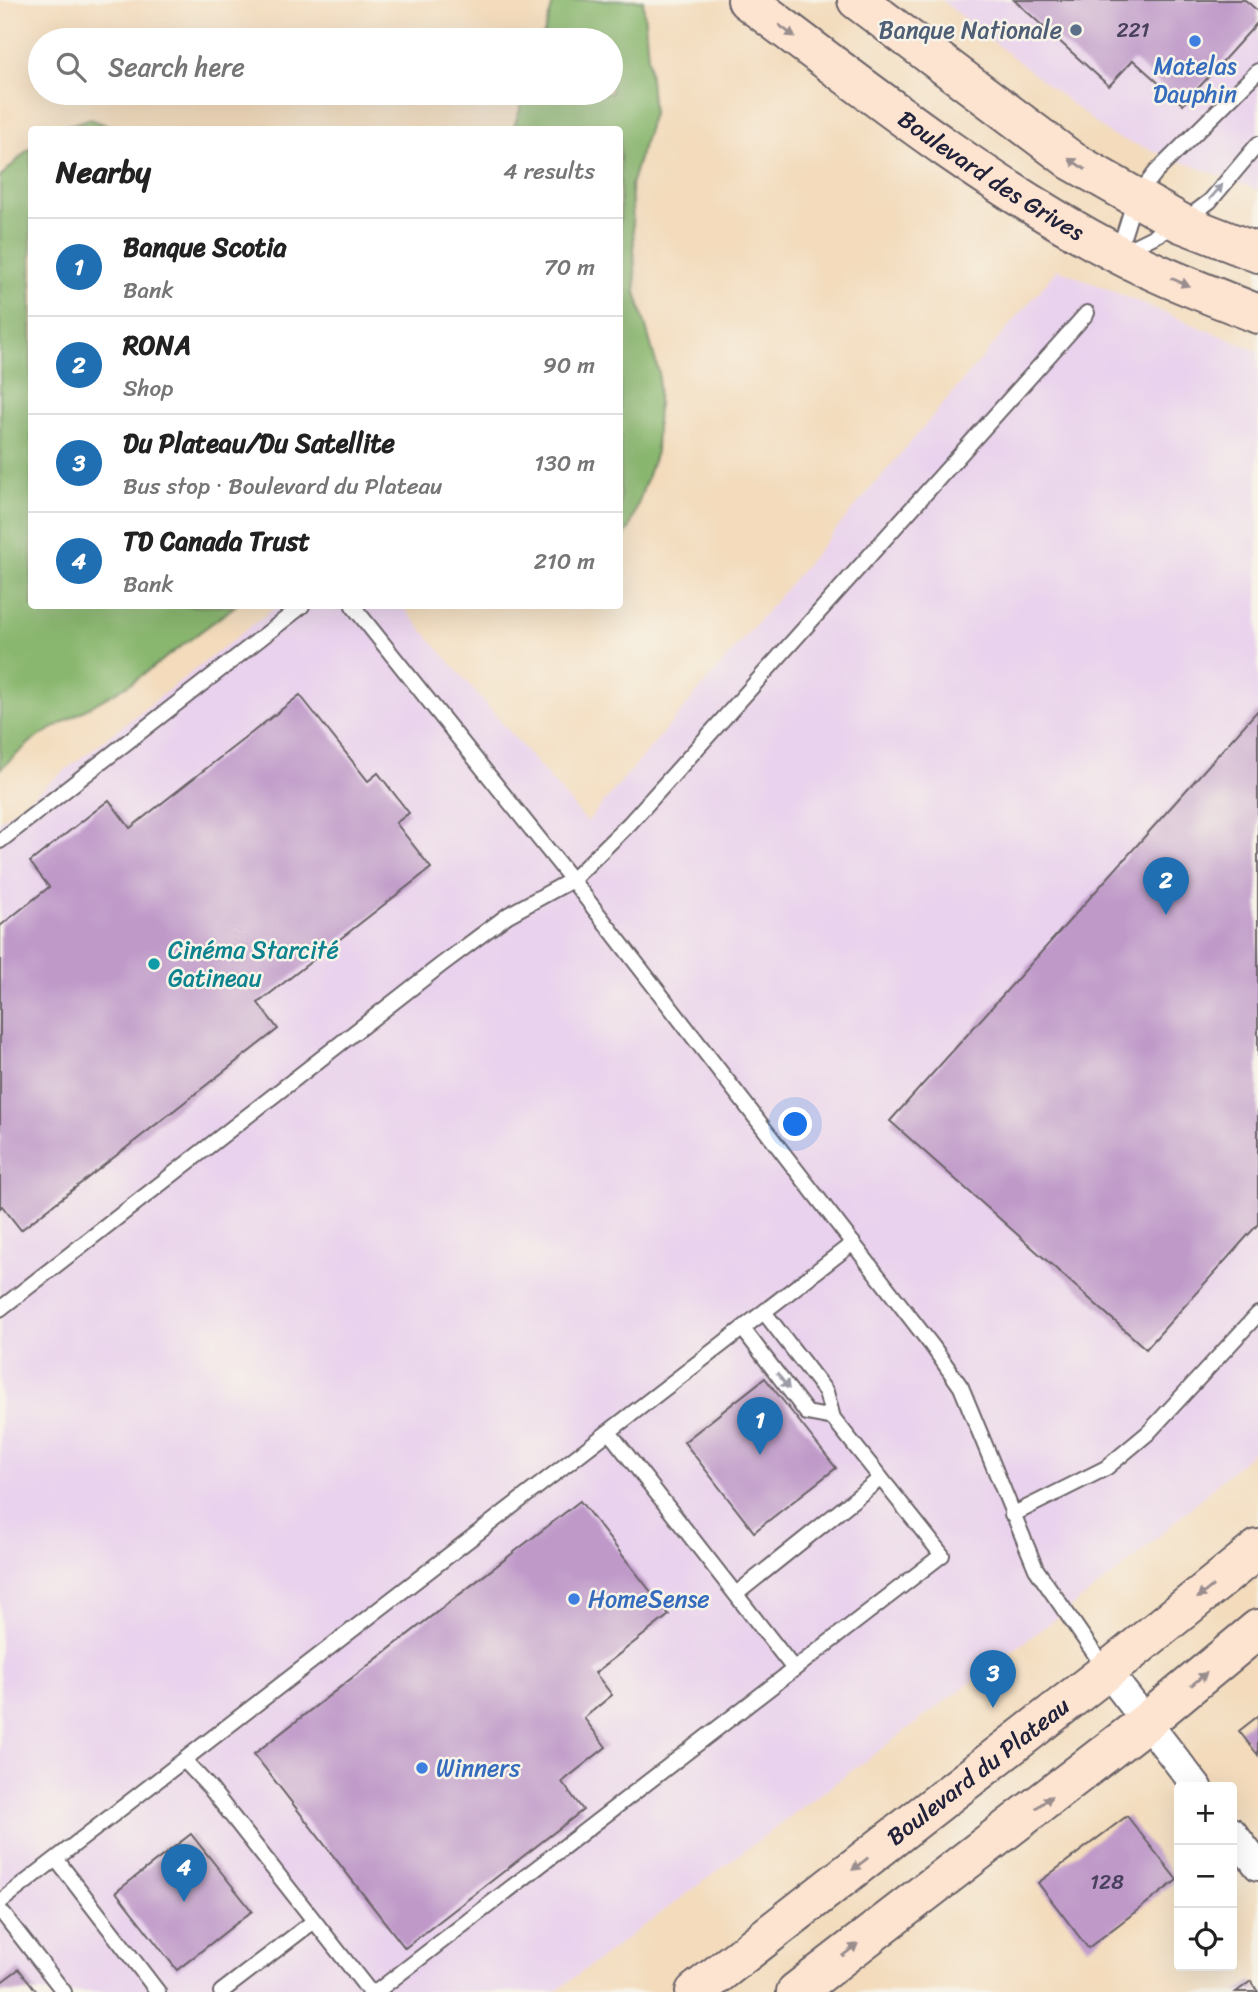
<!DOCTYPE html>
<meta charset="utf-8">
<style>
body{margin:0;font-family:Sriracha,sans-serif;background:#f6f6f6;color:#222}
.controls{position:absolute;right:21px;bottom:21px;display:grid;overflow:hidden;border-radius:7px;box-shadow:0 7px 28px #0002}
.controls button{width:63px;height:63px;display:grid;place-items:center;padding:0;border:0;border-bottom:2px solid #e0e0e0;background:#fff;color:#222;font:35px sans-serif}
.you{position:absolute;left:796px;top:1125px;width:24px;height:24px;margin:-18px;border:5px solid #fff;border-radius:50%;background:#1a73e8;box-shadow:0 0 0 10px #1a73e833}
.badge{display:grid;place-items:center;width:46px;height:46px;border-radius:50%;background:#1f6fb2;color:#fff;font-size:23px;font-weight:700}
.pin{position:absolute;translate:-50% -58px;filter:drop-shadow(0 2px 4px #0008)}
.pin::after{content:'';position:absolute;top:37px;width:24px;height:21px;background:inherit;clip-path:polygon(0 0,100% 0,50% 100%)}
.list{margin:0;padding:0;list-style:none}
h2{display:flex;justify-content:space-between;align-items:center;height:91px;margin:0;padding:0 28px;font-size:30px}
h2 small{font-size:23px;font-weight:400;color:#767676}
.list li{display:grid;grid-template-columns:46px 1fr auto;gap:21px;align-items:center;box-sizing:border-box;height:98px;padding:0 28px;border-top:2px solid #e0e0e0}
.list b{display:block;font-size:26px;white-space:nowrap}
.list p{margin:0;font-size:23px;white-space:nowrap;color:#767676}
.list em{font-size:23px;font-style:normal;color:#767676}
.icon{flex:none;width:38px;height:38px;fill:none;stroke:currentColor;stroke-width:2;stroke-linecap:round;stroke-linejoin:round}
.map{position:relative;flex:none;width:1258px;height:1992px;overflow:hidden}
.search{position:absolute;background:#fff;box-shadow:0 7px 28px #0002;left:28px;top:28px;width:595px;height:77px;display:flex;align-items:center;gap:18px;box-sizing:border-box;padding:0 24px;border-radius:38px;color:#767676;font-size:26px}
.panel{position:absolute;background:#fff;box-shadow:0 7px 28px #0002;left:28px;top:126px;width:595px;height:483px;border-radius:7px}
.map>svg:first-child{display:block}
</style>
<div class="map">
<svg width="1258" height="1992" viewBox="0 0 1258 1992">
<rect width="100%" height="100%" fill="#f7f3e8"/>
<filter id="ink" filterUnits="userSpaceOnUse"><feTurbulence type="fractalNoise" baseFrequency=".0143" numOctaves="2"/><feDisplacementMap in="SourceGraphic" scale="14" xChannelSelector="R" yChannelSelector="G"/><feConvolveMatrix kernelMatrix="1 2 1 2 8 2 1 2 1" color-interpolation-filters="sRGB"/></filter>
<filter id="wash" filterUnits="userSpaceOnUse"><feTurbulence type="fractalNoise" baseFrequency=".00686" numOctaves="4" result="noise"/><feDisplacementMap in="SourceGraphic" scale="28" xChannelSelector="R" yChannelSelector="G"/><feGaussianBlur stdDeviation="1.57" result="paint"/><feColorMatrix in="noise" values="0 0 0 0 0 0 0 0 0 0 0 0 0 0 0 0 0 1.4 0 .05"/><feComposite in="paint" operator="in"/></filter>
<g filter="url(#wash)">
<rect width="100%" height="100%" fill="#f3dbbc"/>
<path fill="#e9d2ed" d="M941,0H1258V190L1111,135Z
M1058,269L1258,351V1447L1122,1569L555,1992H0V821L277,606H402L587,822Z"/>
<path fill="#8ab76f" stroke="#566c55" stroke-width="2" d="M554,0H643L653,113L631,185L636,292L659,373L656,452L630,527L620,544V130L513,129L526,93H611V40H542Z
M89,119L118,129H55Z
M31,147L32,606H235L133,682L33,740L0,769V177Z"/>
<g id="blocks">
<path fill="#bf9ac9" d="M1014,0H1245L1258,11V22L1183,105L1133,60L1109,86Z
M300,695L368,781L378,773L409,813L396,823L431,868L258,1003L278,1029L21,1230L2,1206L0,1208V926L49,887L30,862L109,800L130,828Z
M1258,710V1224L1146,1349L890,1121Z
M765,1378L836,1468L754,1532L684,1442Z
M580,1501L669,1615L595,1673L612,1695L584,1718L606,1747L562,1782L583,1810L405,1948L254,1754Z
M1258,1716V1755L1239,1731Z
M1127,1816L1177,1880L1088,1948L1038,1883Z
M191,1834L252,1911L177,1970L116,1892Z
M19,1969L37,1992H0V1983Z
M1251,1981L1258,1992H1236Z"/>
</g>
</g>
<g filter="url(#ink)">
<use href="#blocks" fill-opacity="0" stroke="#6b6368" stroke-width="2"/>
<g fill="none" stroke-linecap="round" stroke-linejoin="round">
<g stroke="#6b6368" stroke-width="18">
<path id="lane" d="M1122,252L1181,223L1210,201L1258,144
M1118,253L1135,199L1156,172L1258,71
M353,606L572,880L933,1347L961,1387L1036,1569L1106,1670
M0,841L302,606
M0,1309L441,965L508,915L572,880L630,823L1087,313
M743,1329L807,1413L833,1418
M609,1432L794,1669
M1012,1515L1106,1468L1148,1433L1258,1314
M736,1594L881,1478
M184,1760L210,1788L370,1992
M56,1859L158,1992
M0,1902L853,1243
M0,1910L64,1992
M221,1992L314,1921
M376,1992L942,1555L833,1418L826,1392L764,1312"/>
</g>
<g stroke="#6b6368" stroke-width="32">
<path id="street" d="M1107,1671L1197,1787
M1232,1832L1258,1866"/>
</g>
<g stroke="#6b6368" stroke-width="42">
<g id="secondary">
<path id="s1" d="M747,0C866,90 983,183 1116,253C1161,277 1211,295 1258,314"/>
<path d="M857,0L1072,161L1181,223L1258,253"/>
<path id="s2" d="M695,1992L1107,1671L1258,1549"/>
<path d="M796,1992L1146,1722L1258,1629"/>
</g>
</g>
<use href="#lane" stroke="#fff" stroke-width="14"/>
<use href="#street" stroke="#fff" stroke-width="28"/>
<use href="#secondary" stroke="#fde4d1" stroke-width="38"/>
</g>
<defs><path id="oneway-solid" d="M-6-.8H1V-3.2L6.5 0L1 3.2V.8H-6Z" transform="scale(1.75)"/></defs>
<g fill="#9a8d8e">
<use href="#oneway-solid" transform="translate(787 31) rotate(37)"/>
<use href="#oneway-solid" transform="translate(1077 164) rotate(-147)"/>
<use href="#oneway-solid" transform="translate(1180 282) rotate(23)"/>
<use href="#oneway-solid" transform="translate(1205 1592) rotate(141)"/>
<use href="#oneway-solid" transform="translate(1199 1679) rotate(-40)"/>
<use href="#oneway-solid" transform="translate(1044 1802) rotate(-38)"/>
<use href="#oneway-solid" transform="translate(860 1864) rotate(142)"/>
<use href="#oneway-solid" transform="translate(850 1950) rotate(-38)"/>
</g>
<g fill="#9c9ca7">
<use href="#oneway-solid" transform="translate(1216 192) rotate(-49)"/>
<use href="#oneway-solid" transform="translate(783 1381) rotate(53)"/>
</g>
</g>
<circle fill="#5c6f8a" stroke="#f7f3e8" stroke-width="2.5" cx="1076" cy="30" r="7"/>
<g fill="#3f7fe0" stroke="#f7f3e8" stroke-width="2.5">
<circle cx="1195" cy="41" r="7"/>
<circle cx="574" cy="1599" r="7"/>
<circle cx="422" cy="1768" r="7"/>
</g>
<circle fill="#0f9aa8" stroke="#f7f3e8" stroke-width="2.5" cx="154" cy="964" r="7"/>
<g text-anchor="middle" dominant-baseline="central" stroke-width="5" stroke-linejoin="round" paint-order="stroke">
<g font-size="21" fill="#49405e">
<text x="1133" y="30">221</text>
<text x="1107" y="1882">128</text>
</g>
<g font-size="24" fill="#4e5e75" stroke="#f7f3e8" text-anchor="end">
<text x="1062" y="30">Banque Nationale</text>
</g>
<g font-size="24" fill="#366cbe" stroke="#f7f3e8" text-anchor="start">
<text x="1195" y="66" text-anchor="middle">Matelas<tspan x="1195" dy="28">Dauphin</tspan></text>
<text x="588" y="1599">HomeSense</text>
<text x="436" y="1768">Winners</text>
</g>
<g font-size="24" fill="#22223b" stroke="#f7f3e8">
<text stroke="none"><textPath href="#s1" startOffset="301">Boulevard des Grives</textPath></text>
<text stroke="none"><textPath href="#s2" startOffset="359">Boulevard du Plateau</textPath></text>
</g>
<g font-size="24" fill="#0d838f" stroke="#f7f3e8" text-anchor="start">
<text x="168" y="950">Cinéma Starcité<tspan x="168" dy="28">Gatineau</tspan></text>
</g>
</g>
</svg>
<div class="controls">
<button>+</button>
<button>−</button>
<button><svg class="icon" aria-label="locate" viewBox="0 0 24 24"><circle cx="12" cy="12" r="6"/><path d="M12 2v4M12 18v4M2 12h4M18 12h4"/></svg></button>
</div>
<div class="you"></div>
<div class="pin badge" style="left:760px;top:1455px">1</div>
<div class="pin badge" style="left:1166px;top:915px">2</div>
<div class="pin badge" style="left:993px;top:1708px">3</div>
<div class="pin badge" style="left:184px;top:1902px">4</div>
<div class="search"><svg class="icon" aria-label="search" viewBox="0 0 24 24"><circle cx="10" cy="10" r="6"/><path d="M15 15l6 6"/></svg>Search here</div>
<section class="panel">
<h2>Nearby<small>4 results</small></h2>
<ul class="list">
<li><span class="badge">1</span><div><b>Banque Scotia</b><p>Bank</p></div><em>70 m</em></li>
<li><span class="badge">2</span><div><b>RONA</b><p>Shop</p></div><em>90 m</em></li>
<li><span class="badge">3</span><div><b>Du Plateau/Du Satellite</b><p>Bus stop · Boulevard du Plateau</p></div><em>130 m</em></li>
<li><span class="badge">4</span><div><b>TD Canada Trust</b><p>Bank</p></div><em>210 m</em></li>
</ul>
</section>
</div>
